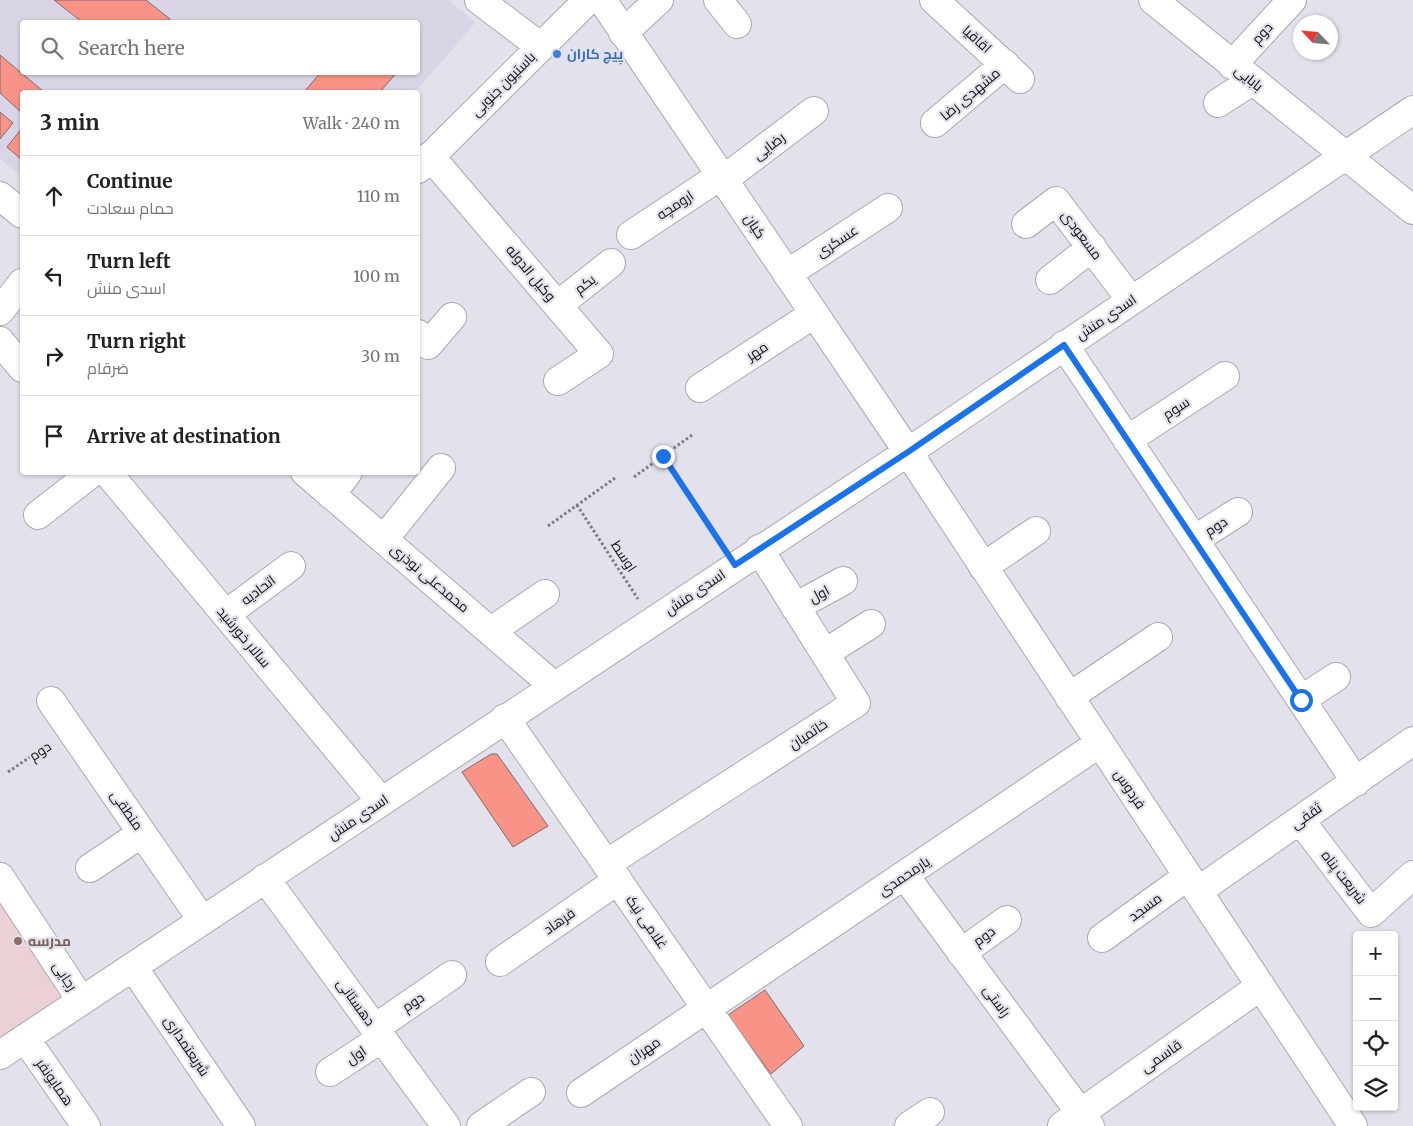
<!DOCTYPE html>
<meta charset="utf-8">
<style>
body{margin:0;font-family:Merriweather,Cairo,serif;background:#f2f2f2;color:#222}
.controls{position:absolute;right:15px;bottom:15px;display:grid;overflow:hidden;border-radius:5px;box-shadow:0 1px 4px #0004}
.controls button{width:45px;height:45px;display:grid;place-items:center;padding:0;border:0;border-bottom:1px solid #e0e0e0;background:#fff;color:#222;font:25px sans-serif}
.compass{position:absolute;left:1293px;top:15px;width:45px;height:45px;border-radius:50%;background:#fff;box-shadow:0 1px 4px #0004;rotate:296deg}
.stop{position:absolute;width:15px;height:15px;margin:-11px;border:4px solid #1a73e8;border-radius:50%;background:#fff}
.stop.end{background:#1a73e8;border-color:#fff;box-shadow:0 1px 5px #0008}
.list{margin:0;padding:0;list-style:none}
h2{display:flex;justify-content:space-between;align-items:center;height:65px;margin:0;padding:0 20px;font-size:21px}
h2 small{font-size:16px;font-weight:400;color:#767676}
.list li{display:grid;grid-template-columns:32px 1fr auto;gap:15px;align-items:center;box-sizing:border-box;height:80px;padding:0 20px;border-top:1px solid #e0e0e0}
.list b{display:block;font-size:19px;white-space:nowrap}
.list p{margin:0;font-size:16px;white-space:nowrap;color:#767676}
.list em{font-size:16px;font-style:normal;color:#767676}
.icon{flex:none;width:28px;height:28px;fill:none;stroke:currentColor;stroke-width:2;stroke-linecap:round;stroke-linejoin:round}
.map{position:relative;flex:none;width:1413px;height:1126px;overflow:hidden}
.search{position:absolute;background:#fff;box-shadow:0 1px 4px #0004;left:20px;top:20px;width:400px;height:55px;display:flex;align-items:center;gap:12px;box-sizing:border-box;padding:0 18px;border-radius:5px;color:#767676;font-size:19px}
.panel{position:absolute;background:#fff;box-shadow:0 1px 4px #0004;left:20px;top:90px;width:400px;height:385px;border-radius:5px}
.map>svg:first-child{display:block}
</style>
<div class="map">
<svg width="1413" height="1126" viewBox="0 0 1413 1126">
<rect width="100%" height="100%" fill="#e3e1eb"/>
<path fill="#d9d5e6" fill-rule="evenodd" d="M0,0H448L476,22L415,92H22V176L0,159ZM22,22H418V72H22Z"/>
<path fill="#ebd1d6" d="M0,888L70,995L0,1043Z"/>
<path fill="#f99388" stroke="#796d6c" d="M54,0H146L170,19L167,22H82Z
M0,55L44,92H22V113L0,93Z
M321,72H397L380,92H304Z
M0,112L13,123L0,139Z
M22,128V160L7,147Z
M491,754H497L548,826L513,847L462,772Z
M765,990L804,1046L771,1074L728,1015Z"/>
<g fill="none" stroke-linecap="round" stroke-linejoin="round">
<g stroke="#aba8b2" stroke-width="30">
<path id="minor" d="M479,0L541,47
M602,0L908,452L1353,1126
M718,0L737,24
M934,0L1020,79
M1153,0L1413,210
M623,33L659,0
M1232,65L1292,0
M1218,103L1252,81
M935,123L1005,64
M430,156L599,354L558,381
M418,169L588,0
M723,180L814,111
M0,196L22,214
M1026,224L1056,201L1131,300
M631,235L720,176
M787,274L888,208
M1050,280L1092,247
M558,305L611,263
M0,311L22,283
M418,334L428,345L452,317
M0,341L22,368
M1064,345L1356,782
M700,388L814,314
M1127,440L1225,376
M107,472L381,801
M305,472L554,686
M331,495L348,472
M38,515L93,472
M384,539L441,468
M1194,540L1238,512
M983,567L1036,531
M795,607L843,581
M226,614L291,566
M491,631L545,594
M825,653L871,624
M1069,697L1158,637
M1301,700L1336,677
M51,701L202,920
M505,718L788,1126
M1300,820L1371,913L1413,875
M606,864L856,703L759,549
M90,868L142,833
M905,876L1090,1126
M0,877L81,1000
M265,878L446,1126
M1198,891L1413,741
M1102,938L1188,876
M961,953L1007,920
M500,962L618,880
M133,967L241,1126
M375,1028L452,975
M25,1038L86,1126
M0,1055L908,452L1413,110
M330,1072L382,1038
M581,1093L1100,743
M481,1126L531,1092
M909,1126L930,1112
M1062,1126L1261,986"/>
</g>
<path stroke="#7b7a80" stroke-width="3" stroke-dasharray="2.5 2.5" stroke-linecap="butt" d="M692,435L663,456L722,544
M634,477L663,456
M577,505L638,599
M548,526L615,478
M8,772L49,744"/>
<use href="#minor" stroke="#fff" stroke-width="28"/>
</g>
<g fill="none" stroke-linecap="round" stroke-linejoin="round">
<path stroke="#1a73e8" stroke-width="6" d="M663,456L735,565L908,452L1064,345L1301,700"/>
</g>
<circle fill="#3f7fe0" stroke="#e3e1eb" stroke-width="2" cx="557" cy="54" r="5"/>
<circle fill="#8d6e63" stroke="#e3e1eb" stroke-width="2" cx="18" cy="941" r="5"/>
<g text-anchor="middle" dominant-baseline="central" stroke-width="4.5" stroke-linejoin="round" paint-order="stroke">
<g font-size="14" fill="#111013" stroke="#e3e1eb">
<text transform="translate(1262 33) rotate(-48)">دوم</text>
<text transform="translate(977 39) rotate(42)">اقاقیا</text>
<text transform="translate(1249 78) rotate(39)">بابایی</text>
<text transform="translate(503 84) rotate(-45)">باستیون جنوبی</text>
<text transform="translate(970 94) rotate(-40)">مشهدی رضا</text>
<text transform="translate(769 146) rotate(-37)">رضایی</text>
<text transform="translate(675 205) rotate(-33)">ارومچه</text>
<text transform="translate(755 226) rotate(56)">کیان</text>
<text transform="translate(1082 235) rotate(53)">مسعودی</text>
<text transform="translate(837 241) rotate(-33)">عسکری</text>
<text transform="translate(531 273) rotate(50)">وکیل الدوله</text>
<text transform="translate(585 284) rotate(-38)">یکم</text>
<text transform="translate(1106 317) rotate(-34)">اسدی منش</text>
<text transform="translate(757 351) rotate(-33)">مهر</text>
<text transform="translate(1176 408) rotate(-33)">سوم</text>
<text transform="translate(1216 526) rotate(-32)">دوم</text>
<text transform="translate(624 556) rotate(57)">اوسط</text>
<text transform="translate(430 578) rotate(40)">محمدعلی نوذری</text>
<text transform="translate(258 590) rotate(-37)">اتحادیه</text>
<text transform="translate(695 592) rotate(-34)">اسدی منش</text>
<text transform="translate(819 594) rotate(-28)">اول</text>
<text transform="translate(244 637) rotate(50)">سالار خورشید</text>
<text transform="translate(808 734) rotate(-33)">خاتمیان</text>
<text transform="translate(40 751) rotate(-34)">دوم</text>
<text transform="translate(1130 789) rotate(56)">فردوس</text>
<text transform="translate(127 810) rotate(55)">منطقی</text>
<text transform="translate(1306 816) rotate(-35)">ثقفی</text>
<text transform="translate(358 817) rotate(-34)">اسدی منش</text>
<text transform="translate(904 876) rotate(-34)">یارمحمدی</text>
<text transform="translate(1344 877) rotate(52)">شریعت پناه</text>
<text transform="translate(1145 907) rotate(-36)">مسجد</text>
<text transform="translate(559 921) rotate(-35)">فرهاد</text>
<text transform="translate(647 922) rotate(55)">غلامی نیک</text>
<text transform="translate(984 936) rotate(-36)">دوم</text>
<text transform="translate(65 976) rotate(57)">رجایی</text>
<text transform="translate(997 1001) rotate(54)">راستی</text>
<text transform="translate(356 1002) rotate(54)">دهستانی</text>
<text transform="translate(413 1002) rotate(-34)">دوم</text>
<text transform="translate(187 1046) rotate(56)">شریعتمداری</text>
<text transform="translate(644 1050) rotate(-34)">مهران</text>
<text transform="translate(356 1055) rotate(-34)">اول</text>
<text transform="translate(1161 1056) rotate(-35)">قاسمی</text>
<text transform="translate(55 1082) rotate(55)">همایونفر</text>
</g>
<g font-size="14" font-weight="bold" fill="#366cbe" stroke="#e3e1eb" text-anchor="start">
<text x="567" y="54">پیچ کاران</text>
</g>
<g font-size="14" font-weight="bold" fill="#785e54" stroke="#e3e1eb" text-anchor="start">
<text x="28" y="941">مدرسه</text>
</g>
</g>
</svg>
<div class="controls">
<button>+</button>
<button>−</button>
<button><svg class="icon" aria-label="locate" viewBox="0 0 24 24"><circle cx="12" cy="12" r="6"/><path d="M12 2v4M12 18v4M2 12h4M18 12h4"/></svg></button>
<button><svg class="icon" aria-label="layers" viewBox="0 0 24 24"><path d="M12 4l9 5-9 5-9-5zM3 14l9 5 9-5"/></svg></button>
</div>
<svg class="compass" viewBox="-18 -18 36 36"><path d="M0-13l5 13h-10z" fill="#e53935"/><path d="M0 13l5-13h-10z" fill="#767676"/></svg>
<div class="stop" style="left:1301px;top:700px"></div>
<div class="stop end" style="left:663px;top:456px"></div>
<div class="search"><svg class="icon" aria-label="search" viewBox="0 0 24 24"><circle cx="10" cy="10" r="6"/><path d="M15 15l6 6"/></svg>Search here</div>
<section class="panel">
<h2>3 min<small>Walk · 240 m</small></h2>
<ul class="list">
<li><svg class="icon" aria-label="ahead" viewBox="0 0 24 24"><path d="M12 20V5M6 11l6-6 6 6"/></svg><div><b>Continue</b><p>حمام سعادت</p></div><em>110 m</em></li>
<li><svg class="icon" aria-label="left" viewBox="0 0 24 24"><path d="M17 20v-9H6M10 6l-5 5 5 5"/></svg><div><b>Turn left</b><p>اسدی منش</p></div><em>100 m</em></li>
<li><svg class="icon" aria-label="right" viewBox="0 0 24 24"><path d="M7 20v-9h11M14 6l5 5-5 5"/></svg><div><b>Turn right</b><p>ضرقام</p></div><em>30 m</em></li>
<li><svg class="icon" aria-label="arrive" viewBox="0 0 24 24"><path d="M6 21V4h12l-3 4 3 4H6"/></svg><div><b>Arrive at destination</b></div></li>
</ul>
</section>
</div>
